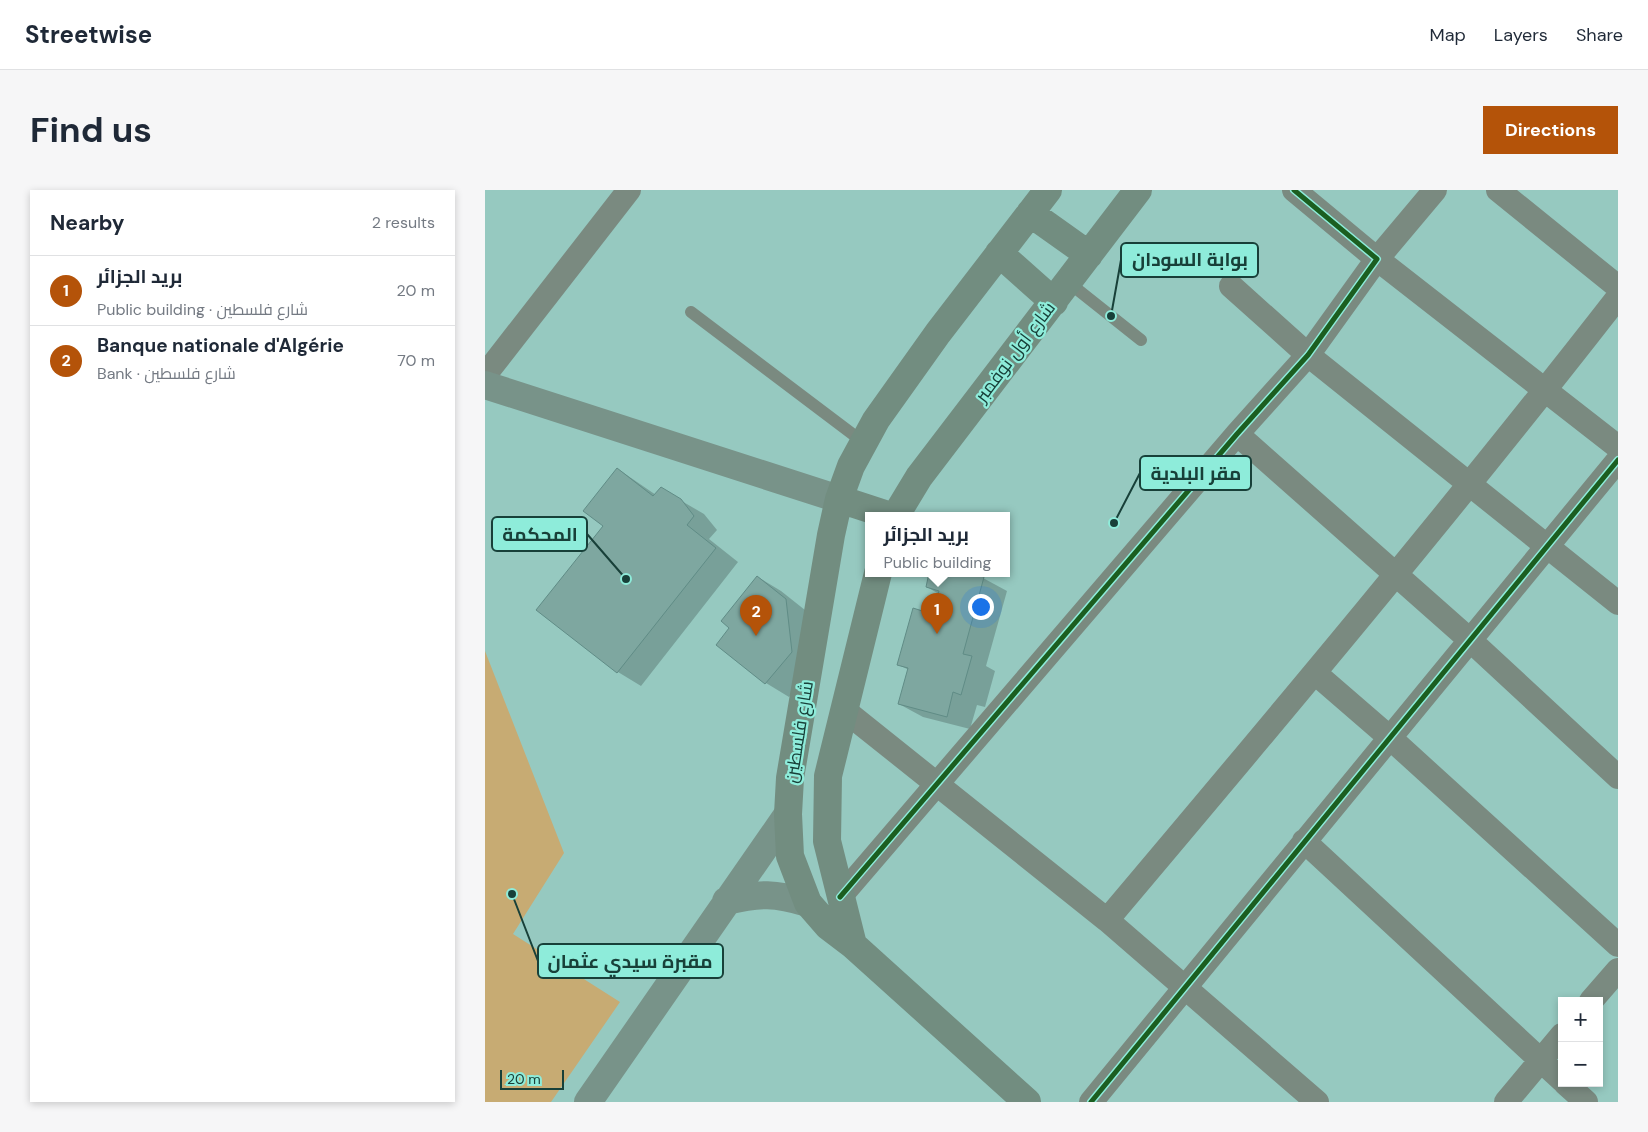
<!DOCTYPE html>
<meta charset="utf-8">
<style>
body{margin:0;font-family:"DM Sans",Cairo,sans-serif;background:#f6f6f7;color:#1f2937}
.controls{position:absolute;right:15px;bottom:15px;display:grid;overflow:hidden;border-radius:0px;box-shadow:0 2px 8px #0003}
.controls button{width:45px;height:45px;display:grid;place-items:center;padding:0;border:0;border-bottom:1px solid #e0e1e3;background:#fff;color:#1f2937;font:25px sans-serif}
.scale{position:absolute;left:15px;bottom:12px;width:64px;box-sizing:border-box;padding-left:5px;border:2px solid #184039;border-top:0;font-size:14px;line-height:18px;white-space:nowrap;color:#184039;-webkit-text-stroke:4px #8eecda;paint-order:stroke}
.you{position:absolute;left:495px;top:416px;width:18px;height:18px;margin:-12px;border:4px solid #fff;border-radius:50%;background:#1a73e8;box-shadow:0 0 0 8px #1a73e833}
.badge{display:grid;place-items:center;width:32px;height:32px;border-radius:50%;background:#b45309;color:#fff;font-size:16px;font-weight:700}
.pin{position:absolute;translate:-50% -41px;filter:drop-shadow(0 1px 2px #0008)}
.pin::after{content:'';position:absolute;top:26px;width:18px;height:15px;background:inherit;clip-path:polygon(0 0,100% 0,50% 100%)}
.popup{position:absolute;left:380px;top:322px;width:145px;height:65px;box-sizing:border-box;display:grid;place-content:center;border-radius:0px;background:#fff;filter:drop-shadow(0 1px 4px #0005);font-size:16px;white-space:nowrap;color:#747a83}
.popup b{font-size:19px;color:#1f2937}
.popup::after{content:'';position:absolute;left:50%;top:100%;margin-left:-10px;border:10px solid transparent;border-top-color:#fff}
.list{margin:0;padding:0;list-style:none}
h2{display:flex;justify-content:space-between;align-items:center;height:65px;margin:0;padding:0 20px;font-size:21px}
h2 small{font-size:16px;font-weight:400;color:#747a83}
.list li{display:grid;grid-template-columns:32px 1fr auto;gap:15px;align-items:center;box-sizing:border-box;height:70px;padding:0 20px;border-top:1px solid #e0e1e3}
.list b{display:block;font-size:19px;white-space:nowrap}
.list p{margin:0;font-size:16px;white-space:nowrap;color:#747a83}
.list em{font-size:16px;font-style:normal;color:#747a83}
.map{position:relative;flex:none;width:1133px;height:912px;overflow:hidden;border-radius:0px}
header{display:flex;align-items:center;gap:30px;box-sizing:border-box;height:70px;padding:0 25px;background:#fff;border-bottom:1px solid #e0e1e3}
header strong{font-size:24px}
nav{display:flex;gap:28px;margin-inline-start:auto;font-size:18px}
.intro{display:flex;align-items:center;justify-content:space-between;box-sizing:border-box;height:120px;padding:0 30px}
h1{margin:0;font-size:35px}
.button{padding:12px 22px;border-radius:0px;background:#b45309;color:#fff;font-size:18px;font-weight:700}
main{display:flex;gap:30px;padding:0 30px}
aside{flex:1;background:#fff;border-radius:0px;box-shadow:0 2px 8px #0003}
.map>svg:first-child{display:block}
</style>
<header>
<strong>Streetwise</strong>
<nav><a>Map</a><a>Layers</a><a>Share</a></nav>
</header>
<div class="intro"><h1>Find us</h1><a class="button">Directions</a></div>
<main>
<aside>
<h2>Nearby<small>2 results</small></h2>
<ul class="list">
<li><span class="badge">1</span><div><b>بريد الجزائر</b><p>Public building · شارع فلسطين</p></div><em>20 m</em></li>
<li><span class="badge">2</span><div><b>Banque nationale d'Algérie</b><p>Bank · شارع فلسطين</p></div><em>70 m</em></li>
</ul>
</aside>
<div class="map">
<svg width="1133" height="912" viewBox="0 0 1133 912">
<rect width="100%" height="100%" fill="#96c9c0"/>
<path fill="#c7ab73" d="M0,461L79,663L28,744L135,812L66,912H0Z"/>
<path fill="#0003" d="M133,279L171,305L176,299L219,324L232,340L224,349L253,372L156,496L133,482L119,336Z
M446,383H479L498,388L522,401L501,476L510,481L500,517L492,515L485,539L438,527L414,514L424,480L414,475L448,425L454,404L442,397Z
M273,387L296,401L325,424L330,476L304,507L281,493L232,455L246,438Z"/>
<path fill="#7ea7a0" stroke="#608c86" d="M132,278L168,306L176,297L196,309L209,326L202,335L231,358L132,483L51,420L118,336L98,321Z
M444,383H484L499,387L478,464L487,466L476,505L468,502L462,527L413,514L423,478L412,475L428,418L447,424L454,401L441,397Z
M272,386L301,409L307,462L280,494L231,455L244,438L236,431Z"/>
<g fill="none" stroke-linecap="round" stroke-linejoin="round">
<path stroke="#7a8a80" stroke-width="12" d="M583,92L656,150
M206,122L378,252"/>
<path stroke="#7a8a80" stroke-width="24" d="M950,0L892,69L1133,257
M1013,0L1133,97
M746,96L823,165L1133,413
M0,185L144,0
M752,244L986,451L1133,587
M830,483L904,547L1133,755
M359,520L622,730L832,912
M819,651L1077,890
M355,707L752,244L823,165L892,69L809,0
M622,730C795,525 968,319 1133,107
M1106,811L1133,780
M1080,893L1101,912
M606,912L1133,270
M1021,912L1077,845"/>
<path stroke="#789389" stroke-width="28" d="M0,195L354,309
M241,711C275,703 290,703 323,713
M103,912L303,624"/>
<path stroke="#728d80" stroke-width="28" d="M545,23L604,65
M514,63L569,112
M354,309L403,325
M411,325L434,287L653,0
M368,755L342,651L343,586L393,383
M542,912L368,755L343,736L323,713L305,666L303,624L305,588L346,345L354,309L366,276L391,230L453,143L563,0"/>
<g stroke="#8eecda" stroke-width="8">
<path id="cycleway" d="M355,707L752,244L823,165L892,69L809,0
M606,912L1133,270"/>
</g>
<use href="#cycleway" stroke="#1b5e20" stroke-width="5"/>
</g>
<g text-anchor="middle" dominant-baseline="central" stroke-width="4.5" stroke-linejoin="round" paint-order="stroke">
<g font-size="18" fill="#184039" stroke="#8eecda">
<text transform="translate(530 162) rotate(-53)">شارع أول نوفمبر</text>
<text transform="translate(314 542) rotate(-81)">شارع فلسطين</text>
</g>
</g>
<path fill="none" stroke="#184039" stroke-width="2" d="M626 126L636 70M629 333L655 283M141 389L102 344M27 704L53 771"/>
<g fill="#184039" stroke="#8eecda" stroke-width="2">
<circle cx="626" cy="126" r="5"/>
<circle cx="629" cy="333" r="5"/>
<circle cx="141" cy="389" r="5"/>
<circle cx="27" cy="704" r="5"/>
</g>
<g fill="#8eecda" stroke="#184039" stroke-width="2">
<rect x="636" y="53" width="137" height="34" rx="5"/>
<rect x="655" y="266" width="111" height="34" rx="5"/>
<rect x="7" y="327" width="95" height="34" rx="5"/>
<rect x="53" y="754" width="185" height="34" rx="5"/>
</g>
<g font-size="19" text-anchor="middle" font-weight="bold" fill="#184039">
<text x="705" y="76">بوابة السودان</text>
<text x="711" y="290">مقر البلدية</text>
<text x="55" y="351">المحكمة</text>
<text x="145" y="778">مقبرة سيدي عثمان</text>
</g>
</svg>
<div class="controls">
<button>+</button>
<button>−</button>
</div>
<div class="scale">20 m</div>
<div class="you"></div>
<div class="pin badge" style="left:452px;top:444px">1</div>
<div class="popup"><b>بريد الجزائر</b>Public building</div>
<div class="pin badge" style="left:271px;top:446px">2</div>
</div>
</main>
